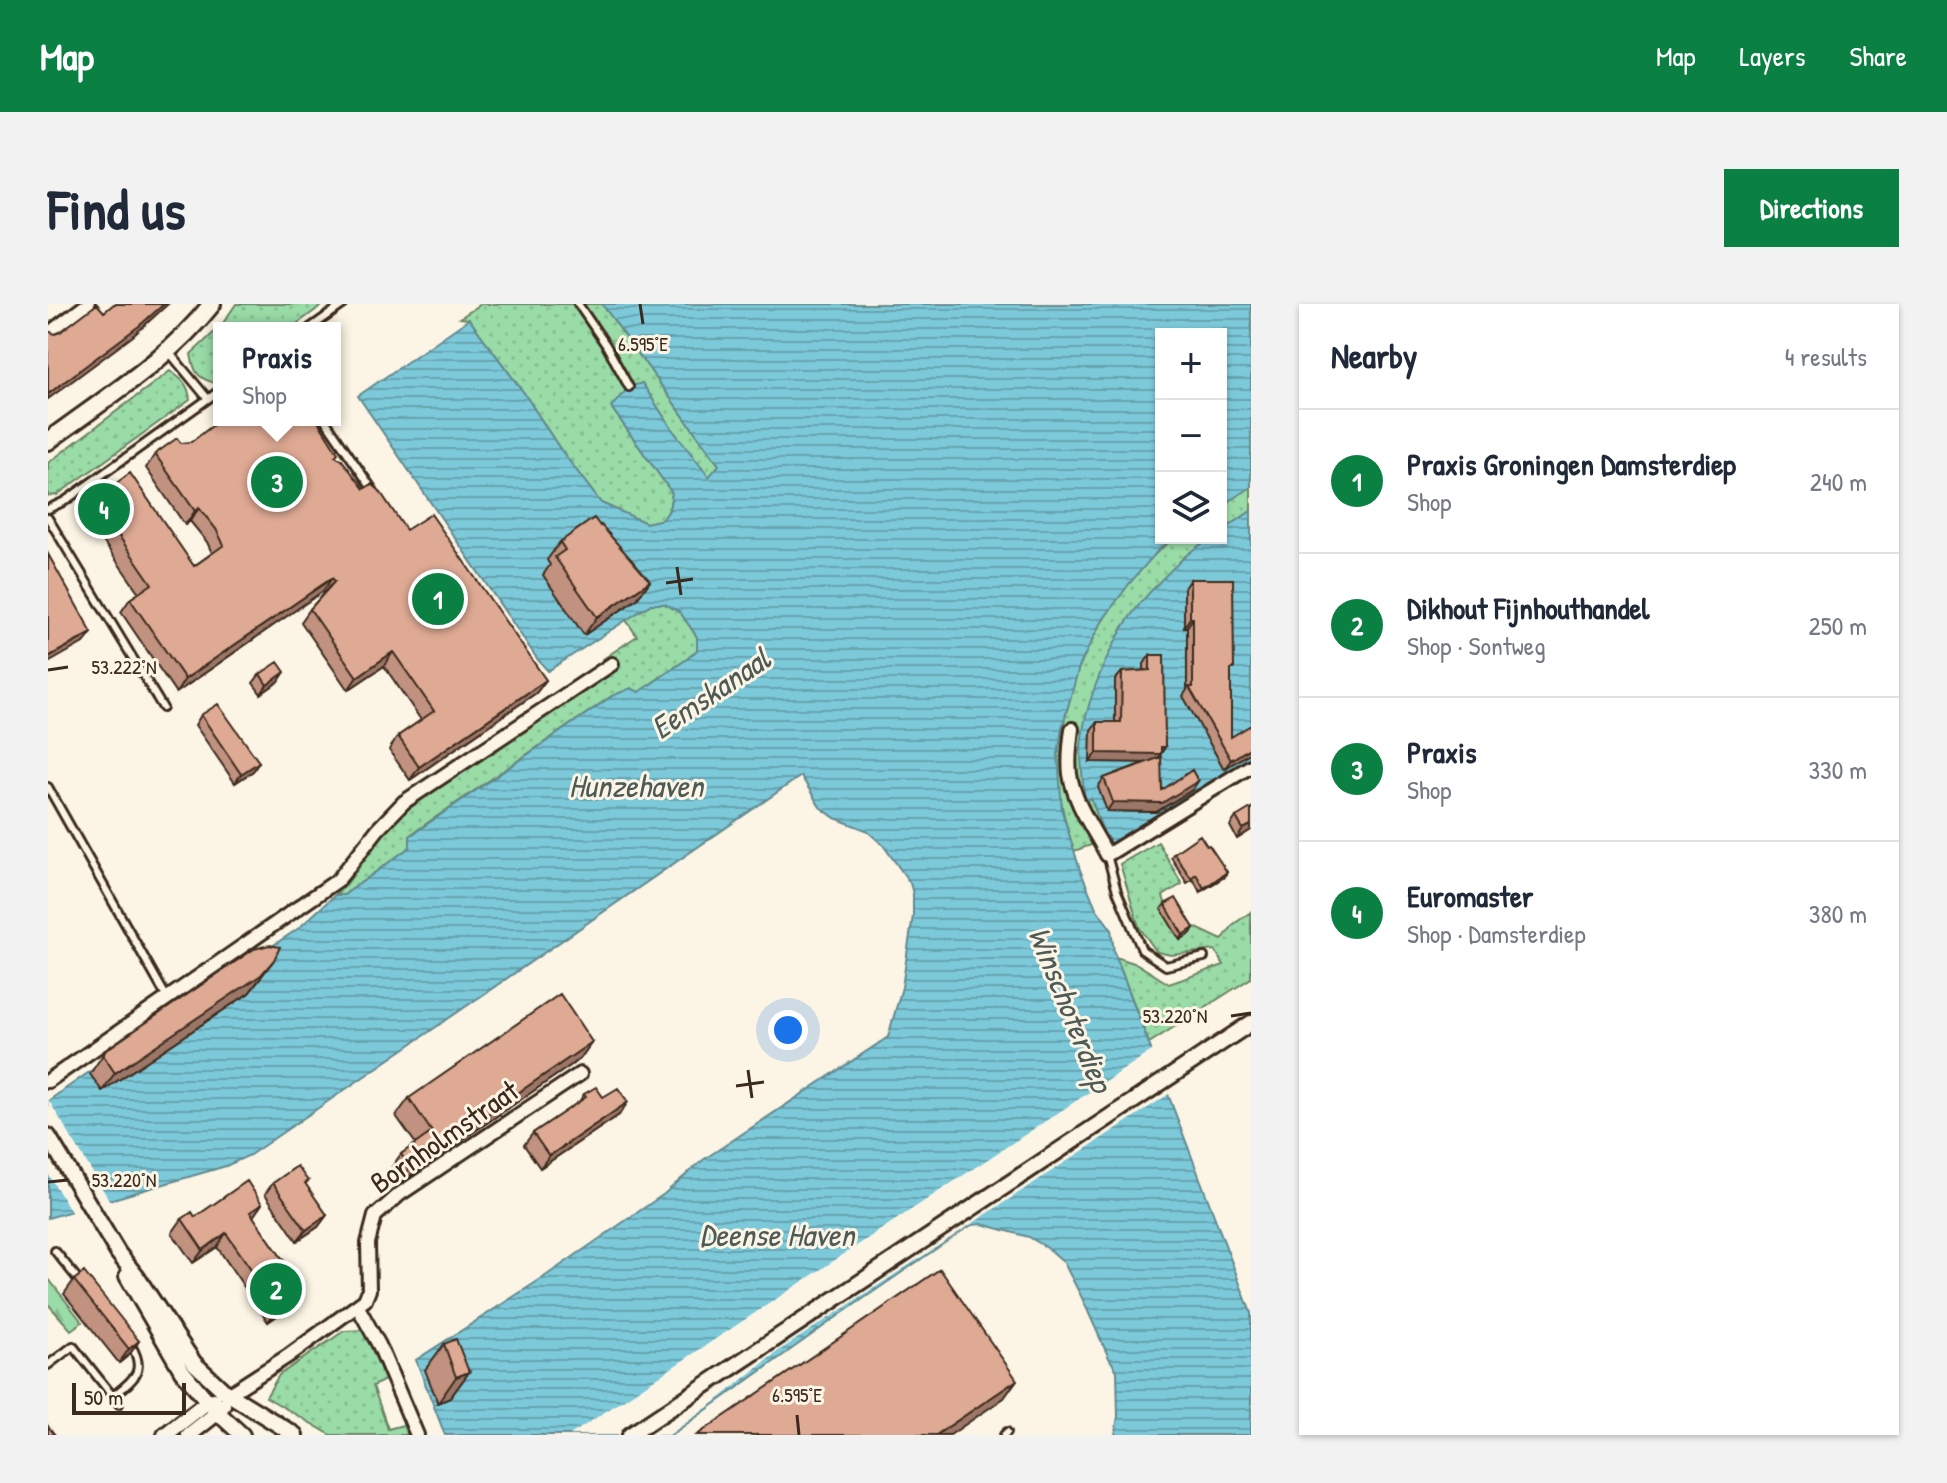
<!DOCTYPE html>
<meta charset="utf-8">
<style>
body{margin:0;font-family:"Patrick Hand",sans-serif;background:#f2f2f3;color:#1f2937}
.controls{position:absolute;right:24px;top:24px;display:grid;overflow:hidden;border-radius:0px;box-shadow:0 2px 6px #0004}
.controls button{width:72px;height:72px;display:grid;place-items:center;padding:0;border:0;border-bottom:2px solid #e0e1e3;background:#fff;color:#1f2937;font:40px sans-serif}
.scale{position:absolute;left:24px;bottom:20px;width:114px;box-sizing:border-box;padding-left:8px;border:4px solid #3b2a1e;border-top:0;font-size:22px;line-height:28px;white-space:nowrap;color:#3b2a1e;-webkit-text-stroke:6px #fcf5e5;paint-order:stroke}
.you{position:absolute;left:740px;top:726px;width:28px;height:28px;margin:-20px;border:6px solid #fff;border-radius:50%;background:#1a73e8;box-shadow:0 0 0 12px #1a73e833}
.badge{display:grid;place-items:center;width:52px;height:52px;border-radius:50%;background:#0b8043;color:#fff;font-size:26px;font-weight:700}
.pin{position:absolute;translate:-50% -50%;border:4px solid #fff;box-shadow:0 2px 8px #0006}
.popup{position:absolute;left:165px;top:18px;width:128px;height:104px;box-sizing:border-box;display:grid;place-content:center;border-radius:0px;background:#fff;filter:drop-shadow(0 2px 6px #0005);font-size:26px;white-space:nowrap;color:#747a83}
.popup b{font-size:30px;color:#1f2937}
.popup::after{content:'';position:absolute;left:50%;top:100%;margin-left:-16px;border:16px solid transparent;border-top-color:#fff}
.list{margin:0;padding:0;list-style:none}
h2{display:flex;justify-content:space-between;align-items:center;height:104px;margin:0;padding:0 32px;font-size:34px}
h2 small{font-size:26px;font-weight:400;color:#747a83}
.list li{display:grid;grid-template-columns:52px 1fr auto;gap:24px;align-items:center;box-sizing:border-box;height:144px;padding:0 32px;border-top:2px solid #e0e1e3}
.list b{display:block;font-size:30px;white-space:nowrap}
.list p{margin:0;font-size:26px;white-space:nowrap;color:#747a83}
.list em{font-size:26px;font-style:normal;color:#747a83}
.icon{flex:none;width:44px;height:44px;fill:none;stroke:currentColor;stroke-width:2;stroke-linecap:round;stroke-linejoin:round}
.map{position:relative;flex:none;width:1203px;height:1131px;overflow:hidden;border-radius:0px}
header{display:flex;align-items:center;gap:48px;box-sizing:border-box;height:112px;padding:0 40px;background:#0b8043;color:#fff}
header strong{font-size:38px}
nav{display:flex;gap:44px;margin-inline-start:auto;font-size:28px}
.intro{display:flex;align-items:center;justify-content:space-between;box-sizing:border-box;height:192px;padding:0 48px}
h1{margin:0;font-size:56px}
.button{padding:20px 36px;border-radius:0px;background:#0b8043;color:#fff;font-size:28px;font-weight:700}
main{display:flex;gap:48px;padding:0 48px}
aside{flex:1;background:#fff;border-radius:0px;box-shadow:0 2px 6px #0004}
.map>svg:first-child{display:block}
</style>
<header>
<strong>Map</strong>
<nav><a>Map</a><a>Layers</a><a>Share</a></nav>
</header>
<div class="intro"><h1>Find us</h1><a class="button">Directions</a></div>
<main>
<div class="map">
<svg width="1203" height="1131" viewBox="0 0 1203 1131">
<defs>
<pattern id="grass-dots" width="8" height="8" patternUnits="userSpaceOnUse" patternTransform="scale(2)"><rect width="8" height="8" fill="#99dca7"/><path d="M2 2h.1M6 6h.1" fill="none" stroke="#85bd8f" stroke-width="1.8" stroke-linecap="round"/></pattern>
<pattern id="forest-firs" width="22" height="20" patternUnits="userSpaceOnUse" patternTransform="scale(2)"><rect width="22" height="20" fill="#99dca7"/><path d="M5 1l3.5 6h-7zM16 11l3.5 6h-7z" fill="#85bd8f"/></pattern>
<pattern id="water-rules" width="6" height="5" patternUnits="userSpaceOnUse" patternTransform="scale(2)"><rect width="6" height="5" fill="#7cc9da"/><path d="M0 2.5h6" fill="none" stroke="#67a3b0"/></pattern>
</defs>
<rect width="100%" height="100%" fill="#fcf5e5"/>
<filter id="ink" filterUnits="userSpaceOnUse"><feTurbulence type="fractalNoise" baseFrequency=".0125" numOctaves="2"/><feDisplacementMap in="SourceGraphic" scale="16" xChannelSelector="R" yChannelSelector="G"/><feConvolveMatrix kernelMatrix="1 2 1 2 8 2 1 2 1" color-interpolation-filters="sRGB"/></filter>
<g filter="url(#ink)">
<path fill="url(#grass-dots)" stroke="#6a8362" stroke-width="2" d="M188,0H276L243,24H171V76L167,79C149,74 146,68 143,50L173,22Z
M433,0H554L671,161L661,174L624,125L594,79L563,103L624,189L621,206L615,216L598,219L553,199L510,142L476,89L421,15L412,14Z
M122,67C134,75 141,81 142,96L9,191L0,192V159Z
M1203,183V207L1173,228V202Z
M1127,234H1164L1136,253L1075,323L1053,369L1039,410L1033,445L1037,496L1043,494L1058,536L1026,547C1016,516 1008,484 1010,451C1011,434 1016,418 1020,402C1024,389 1026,374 1032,361C1050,318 1088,261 1127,234Z
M603,300H617L632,308L649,333V347L639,355L591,388L564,392L362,531V543L296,591H287L297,582L345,518L368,499L561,367L555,355L589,332L578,316Z
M1110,538L1134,580L1115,592L1121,611L1174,636L1186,620L1203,608V674L1101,739L1068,653L1089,660L1121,680L1176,661L1167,646L1123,651L1109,648L1091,623L1072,560Z
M317,1026L337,1076L325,1082L340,1125L355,1121L359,1131H283L218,1093L231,1071L296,1027Z"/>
<path fill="url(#forest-firs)" stroke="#6a8362" stroke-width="2" d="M0,974L34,1018L23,1026L0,1000Z"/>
<path fill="url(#water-rules)" stroke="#62898f" stroke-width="2" d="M554,0H1203V183L1173,202V30H1113V234H1127L1113,243L1081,280L1052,320L1031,363L1014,424L1010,451L1014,507L1032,566L1048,604L1063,625L1066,648L1203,1009V1131H1067L1070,1112L1069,1067L1061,1054L1034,994L1015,957L1001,945L981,933L934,920L924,921L914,927L793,1010L623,1131H397L368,1056L496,973L616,890L655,856L840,733L854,683L865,612V590L862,579L835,541L818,526L787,514L772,503L753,472L202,851L178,862L0,914V797L138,700L251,624L287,591H296L362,543V532L564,392L583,384L591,388L639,355L649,346V333L632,308L617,300H603L500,367L490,356L310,92L421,15L476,89L510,142L553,199L598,219L615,215L621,206L624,189L563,103L581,83L594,79L624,125L661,173L671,161Z
M1203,207V452L1065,541L1058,536L1043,494L1037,496C1035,480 1033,463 1033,447C1034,408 1055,357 1075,324C1087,303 1105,284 1122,267C1135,254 1154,234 1173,234V228Z"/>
<path fill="#fcf5e5" d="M1105,746L1108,747L1123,785L1120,787L1121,790L729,1048L667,1098L621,1131H522Z
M0,795L63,899L25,911L0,870Z"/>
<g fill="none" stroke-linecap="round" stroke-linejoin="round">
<g stroke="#3b2a1e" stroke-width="12">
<path id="service" d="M530,0L558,41L581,83
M262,24L296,0
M121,48L160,95
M277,116L325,186
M0,205L17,197L171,87
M0,214L115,404
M0,483L119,694
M1059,551L1069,587L1094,646L1118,662L1156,653
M7,947L33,979
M0,1061L25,1042L71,1100
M65,1092C85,1076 99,1068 83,1041
M956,1131L959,1128"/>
</g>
<g stroke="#3b2a1e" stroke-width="18">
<path id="minor" d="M0,30L40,0
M1024,425C1022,440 1020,455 1022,470C1026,499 1046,526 1059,551L1203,462
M0,777L290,576L330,525L356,498L564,360
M310,1003L331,1041L369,1131
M181,1090L240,1052L317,996L321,986L320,939L327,912L352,890L532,770"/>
</g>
<g stroke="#3b2a1e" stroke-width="20">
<path id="tertiary" d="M0,832L70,949L89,973L146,1059L176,1087L247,1131
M79,972L134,1067L167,1106L194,1131
M117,1131L159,1098L166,1096
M141,1131L169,1109L175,1101
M582,1131L1203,719"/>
</g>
<g stroke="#3b2a1e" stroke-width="22">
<path id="secondary" d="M0,137C56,95 120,56 164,0"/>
</g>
<use href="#service" stroke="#fcf5e5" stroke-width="6"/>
<use href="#minor" stroke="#fcf5e5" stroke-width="12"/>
<use href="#tertiary" stroke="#fcf5e5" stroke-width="14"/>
<use href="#secondary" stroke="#fcf5e5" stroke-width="16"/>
</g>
<path fill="#c0927f" stroke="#3b2a1e" stroke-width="2" d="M133,139L287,152L316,185L358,226L498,376L488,389L362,476L341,446L350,432L373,416L336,362L300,386L253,318L262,305L276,289L275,287L128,389L73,308L82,295L91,289L36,210L46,196L146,262L164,249L159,238L142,217L137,221L98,164L107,150Z
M552,222L602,277L589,295L536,331L495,271L502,261L499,256L512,238Z
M1142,275L1183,368V433L1203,448L1176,465L1135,392L1139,386V323H1136V284Z
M1102,351L1117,443L1110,454L1114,486L1150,477L1144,486L1108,508L1059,507L1050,483L1056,474L1098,458H1042L1043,426L1049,418H1067V376L1074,368L1096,367V360Z
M212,370L231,377L213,390L205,379Z
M153,411L211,458L205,467L187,479L147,421Z
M1188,513L1203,526L1189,535L1182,522Z
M1159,542L1179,568L1176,573L1152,588L1145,575L1139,579L1123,553L1126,549Z
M1117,600L1143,629L1132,636L1113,605Z
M213,674L201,689L54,787L42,770L58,746Z
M544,738L532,755L350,880L341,867L353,850L368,840L348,812L361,794Z
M536,790L555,793L571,811L492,864L476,841L485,829L531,798Z
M260,877L257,880L279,911L270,923L249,937L217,890L225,879Z
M147,913H205L256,986L246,1000L220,1018L169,943L145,959L124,929L134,915Z
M26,976L91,1037L81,1051L71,1059L16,990Z
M396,1040L421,1068L402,1094L390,1099L377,1066Z"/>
<path fill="#9c7768" stroke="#3b2a1e" stroke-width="2" d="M116,0H120L85,32L0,95V90Z
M151,204L142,217L137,221L147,207Z
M284,274L275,287L128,389L137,375Z
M602,277L589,295L536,331L549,313Z
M1142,314H1145L1139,323H1136Z
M44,329L37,338L0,359V353Z
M345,348L336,362L300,386L309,373Z
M237,368L231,377L213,390L219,381Z
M498,376L488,389L362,476L371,463Z
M1117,443L1107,459L1042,458L1049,449Z
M1203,443V448L1176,465L1183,456Z
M211,458L205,467L187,479L193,470Z
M1150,477L1144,486L1108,508L1059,507L1065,498Z
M1203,521V526L1189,535L1195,525Z
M1179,568L1176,573L1152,588L1156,584Z
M1146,624L1143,629L1132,636L1135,631Z
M226,656L201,689L54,787L67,769Z
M544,738L532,755L350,880L362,863Z
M580,798L571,811L492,864L501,852Z
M214,900L205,913L202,908Z
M279,911L270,923L249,937L258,926Z
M178,929L169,943L145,959L155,946Z
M256,986L246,1000L220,1018L230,1004Z
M91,1037L81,1051L71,1059L81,1045Z
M421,1068L402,1094L390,1099L408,1073Z
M969,1076L956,1094L902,1131H888Z"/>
<path fill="#dfaa94" stroke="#3b2a1e" stroke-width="2" d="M49,0L56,8L66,0H116L91,22L0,90V27L7,30L12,28Z
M172,116H269L290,149L287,152L294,156L316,185L324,180L331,186L358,226L383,210L498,376L371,463L350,432L386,407L345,348L309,373L262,305L287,277L284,274L137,375L82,295L104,280L46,196L82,169L146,262L176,241L168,225L151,204L147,207L107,150L129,134L133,139L143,138Z
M546,214L552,222L553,221L602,277L549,313L507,253L517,246L512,238Z
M0,250L44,329L0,353Z
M1142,275H1185L1186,365H1183V433L1203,421V443L1183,456L1141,383H1145V314H1142Z
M1102,351H1116L1117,443H1113V450L1049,449V418H1073L1074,368L1102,366Z
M230,358L237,368L219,381L212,370Z
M170,400L211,458L193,470L153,411Z
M1113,453L1114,486L1144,466L1150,477L1114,499L1065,498L1056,474Z
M1203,504V521L1195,525L1188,513Z
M1152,531L1159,542L1161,541L1179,568L1156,584L1148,570L1143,574L1126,549Z
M1128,594L1146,624L1135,631L1117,600Z
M221,641L232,643L226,656L213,671L67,769L55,751L58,746L206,645Z
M512,690L544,738L362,863L353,850L384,828L361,794Z
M548,783L555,793L570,784L580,798L501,852L485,829L538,793L536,790Z
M249,862L260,877L257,879L279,911L258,926L225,879Z
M199,877L214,900L202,908L256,986L230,1004L178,929L155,946L134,915L144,908L147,913Z
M892,965L969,1076L888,1131H649Z
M36,968L91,1037L81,1045L26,976Z
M408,1035L421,1068L408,1073L396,1040Z
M0,1122L7,1131H0Z"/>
</g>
<path fill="none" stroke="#3b2a1e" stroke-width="3" d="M592,0L595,20M629,263L633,291M618,279L645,275M0,366L20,363M1183,712L1203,709M700,766L704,794M688,782L716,778M0,878L20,876M749,1111L751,1131"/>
<g text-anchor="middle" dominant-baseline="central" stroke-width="6" stroke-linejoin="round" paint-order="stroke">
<g font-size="30" fill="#3b2a1e" stroke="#fcf5e5">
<text transform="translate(396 832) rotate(-35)">Bornholmstraat</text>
</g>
<g font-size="32" font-style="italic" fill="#4e5a56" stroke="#fcf5e5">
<text transform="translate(662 389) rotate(-34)">Eemskanaal</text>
<text x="588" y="481">Hunzehaven</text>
<text transform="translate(1023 705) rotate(68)">Winschoterdiep</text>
<text x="729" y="930">Deense Haven</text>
</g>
</g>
<g font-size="20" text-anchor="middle" fill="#3b2a1e" stroke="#fcf5e5" stroke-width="6" stroke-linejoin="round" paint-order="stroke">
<text x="595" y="47">6.595°E</text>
<text x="76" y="370">53.222°N</text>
<text x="1127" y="719">53.220°N</text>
<text x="76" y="883">53.220°N</text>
<text x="749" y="1098">6.595°E</text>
</g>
</svg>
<div class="controls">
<button>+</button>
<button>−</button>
<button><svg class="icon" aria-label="layers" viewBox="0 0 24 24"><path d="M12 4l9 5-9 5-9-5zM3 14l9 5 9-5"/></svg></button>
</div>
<div class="scale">50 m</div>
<div class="you"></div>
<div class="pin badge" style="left:390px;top:295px">1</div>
<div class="pin badge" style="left:228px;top:985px">2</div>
<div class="pin badge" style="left:229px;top:178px">3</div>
<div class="popup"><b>Praxis</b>Shop</div>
<div class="pin badge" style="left:56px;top:205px">4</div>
</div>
<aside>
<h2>Nearby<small>4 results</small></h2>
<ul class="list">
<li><span class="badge">1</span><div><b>Praxis Groningen Damsterdiep</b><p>Shop</p></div><em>240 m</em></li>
<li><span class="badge">2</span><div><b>Dikhout Fijnhouthandel</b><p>Shop · Sontweg</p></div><em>250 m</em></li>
<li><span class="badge">3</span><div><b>Praxis</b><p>Shop</p></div><em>330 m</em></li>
<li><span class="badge">4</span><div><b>Euromaster</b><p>Shop · Damsterdiep</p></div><em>380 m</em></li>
</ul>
</aside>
</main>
